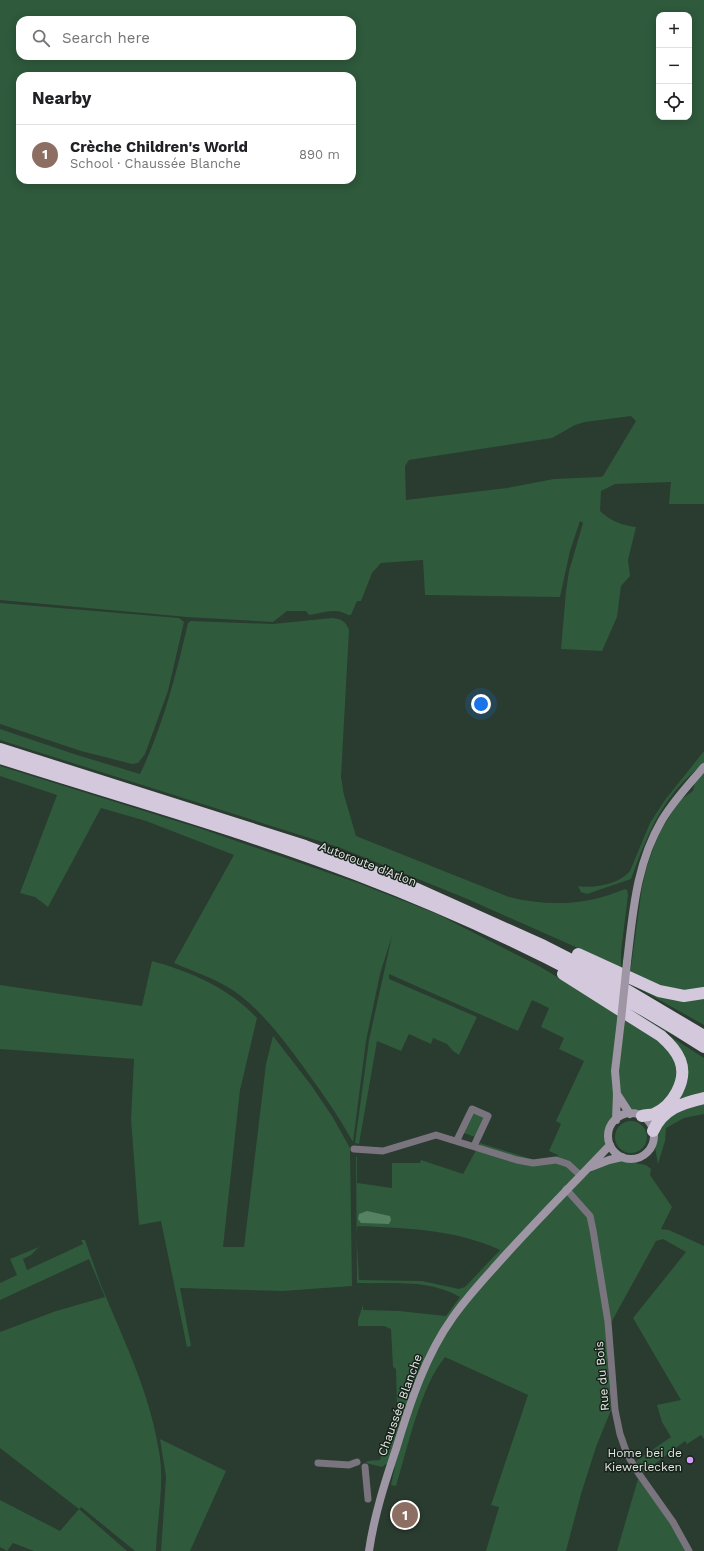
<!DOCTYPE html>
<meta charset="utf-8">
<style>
body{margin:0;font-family:"Work Sans",sans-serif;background:#f6f6f6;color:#202124}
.controls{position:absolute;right:12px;top:12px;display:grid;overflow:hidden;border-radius:8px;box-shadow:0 2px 10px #0003}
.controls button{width:36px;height:36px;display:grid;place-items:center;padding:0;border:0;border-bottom:1px solid #e0e0e0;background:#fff;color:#202124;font:20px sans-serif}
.you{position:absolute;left:481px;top:704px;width:14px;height:14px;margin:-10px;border:3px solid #fff;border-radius:50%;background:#1a73e8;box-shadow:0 0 0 6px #1a73e833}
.badge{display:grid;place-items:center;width:26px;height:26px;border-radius:50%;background:#111827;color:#fff;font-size:13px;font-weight:700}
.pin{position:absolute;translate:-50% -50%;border:2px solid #fff;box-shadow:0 1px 4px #0006}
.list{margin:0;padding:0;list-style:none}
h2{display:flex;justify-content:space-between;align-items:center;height:52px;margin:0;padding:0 16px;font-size:17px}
h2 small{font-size:13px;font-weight:400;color:#757577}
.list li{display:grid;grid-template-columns:26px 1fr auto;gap:12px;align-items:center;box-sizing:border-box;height:60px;padding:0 16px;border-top:1px solid #e0e0e0}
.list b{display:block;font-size:15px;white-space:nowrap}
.list p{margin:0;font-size:13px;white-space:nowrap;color:#757577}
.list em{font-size:13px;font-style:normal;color:#757577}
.icon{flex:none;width:22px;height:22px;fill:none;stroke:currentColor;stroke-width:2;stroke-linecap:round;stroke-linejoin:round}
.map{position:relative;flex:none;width:704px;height:1551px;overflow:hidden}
.search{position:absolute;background:#fff;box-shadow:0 2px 10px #0003;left:16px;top:16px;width:340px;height:44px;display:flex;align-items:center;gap:10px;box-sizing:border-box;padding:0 14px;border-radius:12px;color:#757577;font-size:15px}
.panel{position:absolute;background:#fff;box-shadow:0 2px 10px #0003;left:16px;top:72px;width:340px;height:112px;border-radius:12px}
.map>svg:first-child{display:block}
</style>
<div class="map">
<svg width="704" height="1551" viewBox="0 0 704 1551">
<rect width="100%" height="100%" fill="#2a3b2f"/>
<path fill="#2f5a3c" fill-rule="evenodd" d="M0,0H704V504H669L671,482L615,484L601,491L600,511C611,521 621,525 636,527L628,560L630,576L621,586L617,617L602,651L561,649L566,591L569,571L583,523L580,521L570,551L560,597L425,595L423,560L381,563L372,573L361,601H357L351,615H348C337,607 322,613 309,615L306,611H287L273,622L187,617L0,600ZM659,15H689V117H659ZM20,20H352V56H20ZM20,76H352V180H20ZM631,416L636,421L603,476L600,477L554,479L507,488L406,500L405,466L409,460L552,438L575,425L585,422Z
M0,603L179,618L184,622L168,691L145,754L138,763L132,764L81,751L0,724Z
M332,618C341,619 346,621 349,630L341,777L344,795L356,836L509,897C550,907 587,905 625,889L627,890L628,895L621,952V969L587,952L465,898L341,848L0,740V729L77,755L140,774C163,726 176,675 188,623L191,621L273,624Z
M704,751V762C695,771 684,780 675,791C654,817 642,848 631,879L587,894L581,892L578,886C594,889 619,884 630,871L650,823L665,800Z
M0,766L202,829L358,883L437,914L539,966L638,1026L671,1051L677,1067L674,1088L662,1104L643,1113L630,1108L617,1094L614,1114L607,1127L604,1152L590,1167L620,1160L646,1165L651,1169L650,1175L672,1207L661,1229L669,1230L704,1246V1439L701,1435L687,1444L685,1441L644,1472L636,1461L671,1437L662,1422L657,1405L681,1400L633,1318L686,1252L663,1239L656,1241L612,1321L608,1322L607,1356L611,1410L596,1447L581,1494L566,1551H486L499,1507L491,1505L528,1395L445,1357C420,1388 408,1447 396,1486L391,1485L395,1467L386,1464L382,1467L366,1463L367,1461L380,1460L397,1407L396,1369L393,1367L391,1329L384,1326H358V1320L363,1305V1310L399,1311L446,1316L460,1297C429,1279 391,1284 357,1283L356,1157H357V1183L392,1188V1163H420L421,1160L463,1174L480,1143L534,1160H556L558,1155L549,1151L561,1124L556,1121L584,1061L559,1049L564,1038L541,1027L549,1008L532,1000L518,1031L389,974V979L477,1017L459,1055L453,1051L447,1044L433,1038L431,1044L409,1034L401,1051L377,1041L359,1144L355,1143L369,1040L392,936L380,974L366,1041L353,1142C338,1115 320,1090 302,1065C282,1038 262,1011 234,991C215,978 194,972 174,963L234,855L146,821L101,808L48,907L35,897L20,893L57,795L0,776ZM356,1226C405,1228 455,1229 500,1250L465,1287L459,1289L422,1281L359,1280Z
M704,773V989C673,992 659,986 630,974L642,887L647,866L659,833L680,800L693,791L695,781Z
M152,961C190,971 230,989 257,1018L240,1090L223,1247H244L266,1064L273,1036L311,1085L332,1116L350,1148L352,1286L283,1291L180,1288L191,1346L187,1347L161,1221L139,1225L131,1119L134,1059L0,1049V985L142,1006Z
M622,979L704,996V1025Z
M617,1002L666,1031L665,1033L704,1058V1095L665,1109L683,1059Z
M704,1102V1114L684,1118L666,1128L665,1141L658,1164L655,1148L657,1129L670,1113Z
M472,1109L488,1116L478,1138L461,1132Z
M615 1137a16 16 0 1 1 32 0a16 16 0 1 1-32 0Z
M81,1240H85C92,1259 98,1279 106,1297C129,1352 151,1397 160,1457C164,1488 157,1520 156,1551H135L81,1507L79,1509L127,1551H34L13,1543L7,1551L0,1547V1500L60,1531L79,1509L0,1448V1332L56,1311L105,1297L89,1259L0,1300V1283L17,1275L10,1259L39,1247L31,1255L23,1259L27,1270L83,1244Z
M160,1439L226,1471L190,1551H161L166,1477Z
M638,1479L671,1523L685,1551H617Z"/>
<path fill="#558262" d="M367,1211L390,1216L391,1220L389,1224L361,1223L358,1219L359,1214Z"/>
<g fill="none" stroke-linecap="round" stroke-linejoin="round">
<path stroke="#79747d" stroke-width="7" d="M457,1140L472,1109L488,1116L474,1146
M354,1149L383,1151L436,1135L517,1160L533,1163L556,1160L568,1164L581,1176
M566,1189L590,1216L593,1230L608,1322L615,1410L620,1434L627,1454L639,1474L673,1522L689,1551
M318,1463L349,1465L357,1462
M365,1467L368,1499"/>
<path stroke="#9e96a4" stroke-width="8" d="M627,962C633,912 636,864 662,820C674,800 689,784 704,767
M617,1094L630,1114
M608 1136a23 23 0 1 1 46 0a23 23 0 1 1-46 0Z
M616,1120L617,1094L615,1071L621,1020
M591,1167L609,1160L622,1157
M369,1551C374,1516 385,1482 396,1449C410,1403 425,1356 453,1317C467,1297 484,1279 500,1261C536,1221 573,1184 610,1145"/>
<path stroke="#d4c8dd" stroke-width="12" d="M0,749L305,846L399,881L544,946L601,975L704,1036
M0,758C119,796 241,830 358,875C478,921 595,977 704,1047
M578,954L659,991L684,996L704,993
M563,974L661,1036C669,1043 676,1050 680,1060C688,1080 673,1106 654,1114C650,1115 645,1115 642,1116
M653,1131C663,1109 682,1103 704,1098"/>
<path stroke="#9e96a4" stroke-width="8" d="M621,1020L627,962"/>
</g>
<circle fill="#d49cfb" stroke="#18201a" stroke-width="1.5" cx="690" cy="1460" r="4"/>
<g text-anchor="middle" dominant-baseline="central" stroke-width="3" stroke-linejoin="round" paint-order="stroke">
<g font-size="12" fill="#e0ebe2" stroke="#18201a">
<text transform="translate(368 864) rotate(21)">Autoroute d'Arlon</text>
<text transform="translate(602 1376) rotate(-95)">Rue du Bois</text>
<text transform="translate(400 1405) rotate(-70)">Chaussée Blanche</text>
</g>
<g font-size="12" fill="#e0ebe2" stroke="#18201a" text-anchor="end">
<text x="682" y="1453">Home bei de<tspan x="682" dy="14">Kiewerlecken</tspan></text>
</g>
</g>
</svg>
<div class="controls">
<button>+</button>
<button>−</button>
<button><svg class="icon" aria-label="locate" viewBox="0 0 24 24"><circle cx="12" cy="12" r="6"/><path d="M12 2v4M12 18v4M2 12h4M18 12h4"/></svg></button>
</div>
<div class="you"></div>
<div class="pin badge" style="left:405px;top:1515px;background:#8d6e63">1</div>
<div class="search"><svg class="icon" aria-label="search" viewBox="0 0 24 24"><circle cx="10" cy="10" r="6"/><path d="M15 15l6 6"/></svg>Search here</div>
<section class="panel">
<h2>Nearby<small></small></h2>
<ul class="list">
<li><span class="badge" style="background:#8d6e63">1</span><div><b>Crèche Children's World</b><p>School · Chaussée Blanche</p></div><em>890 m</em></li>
</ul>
</section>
</div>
